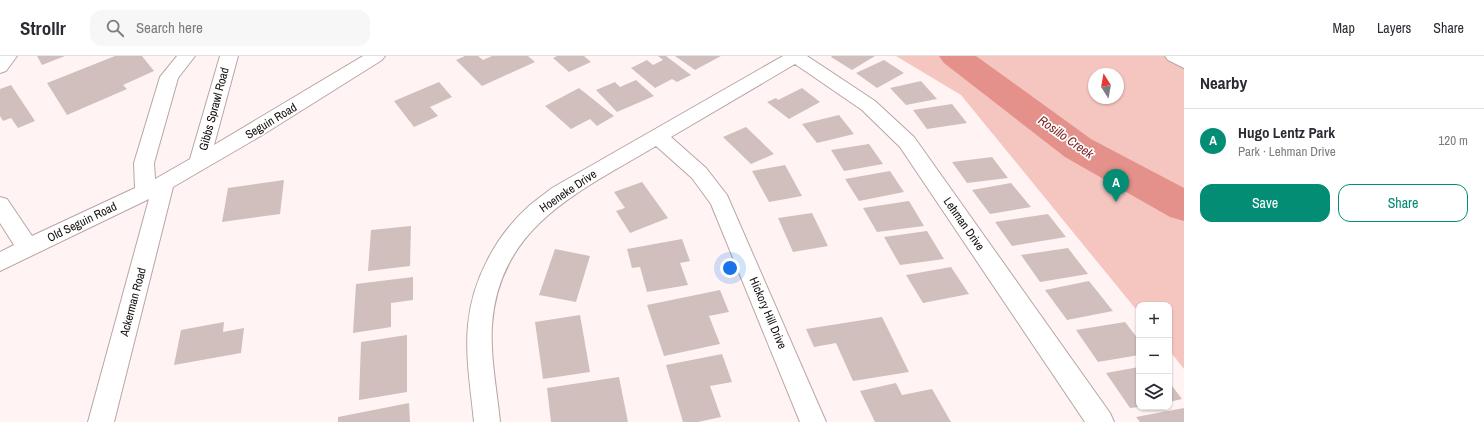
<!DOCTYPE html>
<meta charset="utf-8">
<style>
body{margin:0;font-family:"Archivo Narrow",sans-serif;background:#f7f7f7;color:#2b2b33}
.controls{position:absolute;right:12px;bottom:12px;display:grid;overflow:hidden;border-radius:8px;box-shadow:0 1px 3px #0004}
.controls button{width:36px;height:36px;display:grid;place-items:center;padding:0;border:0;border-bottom:1px solid #e1e1e2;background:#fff;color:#2b2b33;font:20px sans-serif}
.compass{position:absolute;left:1088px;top:12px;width:36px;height:36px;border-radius:50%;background:#fff;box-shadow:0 1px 3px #0004;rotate:349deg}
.you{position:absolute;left:730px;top:212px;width:14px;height:14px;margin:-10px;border:3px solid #fff;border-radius:50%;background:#1a73e8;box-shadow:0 0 0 6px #1a73e833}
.badge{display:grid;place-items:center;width:26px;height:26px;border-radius:50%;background:#038d75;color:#fff;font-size:13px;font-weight:700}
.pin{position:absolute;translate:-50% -33px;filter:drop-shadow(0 1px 2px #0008)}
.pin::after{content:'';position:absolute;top:21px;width:14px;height:12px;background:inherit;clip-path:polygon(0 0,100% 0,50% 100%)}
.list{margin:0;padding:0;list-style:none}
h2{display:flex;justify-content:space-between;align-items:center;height:52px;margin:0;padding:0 16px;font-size:17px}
h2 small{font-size:13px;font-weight:400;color:#7c7c81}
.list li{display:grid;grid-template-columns:26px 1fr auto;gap:12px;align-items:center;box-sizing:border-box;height:64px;padding:0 16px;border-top:1px solid #e1e1e2}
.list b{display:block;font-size:15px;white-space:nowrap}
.list p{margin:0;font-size:13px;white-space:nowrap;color:#7c7c81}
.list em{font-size:13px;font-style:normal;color:#7c7c81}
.actions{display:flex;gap:8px;padding:12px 16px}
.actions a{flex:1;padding:9px 0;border:1px solid #038d75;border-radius:12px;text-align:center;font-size:14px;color:#038d75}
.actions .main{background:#038d75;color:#fff}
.icon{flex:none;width:22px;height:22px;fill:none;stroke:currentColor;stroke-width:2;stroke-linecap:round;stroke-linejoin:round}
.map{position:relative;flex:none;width:1184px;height:366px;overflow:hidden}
header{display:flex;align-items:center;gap:24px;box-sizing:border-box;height:56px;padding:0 20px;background:#fff;border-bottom:1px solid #e1e1e2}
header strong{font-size:19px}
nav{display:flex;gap:22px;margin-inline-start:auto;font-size:14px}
.search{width:280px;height:36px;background:#f7f7f7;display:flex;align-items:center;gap:10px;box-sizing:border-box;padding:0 14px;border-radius:12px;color:#7c7c81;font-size:15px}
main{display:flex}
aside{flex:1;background:#fff}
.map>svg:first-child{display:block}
</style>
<header>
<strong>Strollr</strong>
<div class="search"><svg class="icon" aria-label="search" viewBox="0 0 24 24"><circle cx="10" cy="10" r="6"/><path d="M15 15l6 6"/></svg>Search here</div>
<nav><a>Map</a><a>Layers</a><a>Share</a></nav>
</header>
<main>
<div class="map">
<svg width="1184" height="366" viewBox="0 0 1184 366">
<rect width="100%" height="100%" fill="#fff4f3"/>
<path fill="#f5c5c0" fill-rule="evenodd" d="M896,0H1184V313L1169,294V249H1139V257L961,39ZM1094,18H1118V42H1094Z"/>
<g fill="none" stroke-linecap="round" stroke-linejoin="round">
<path fill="#e3918a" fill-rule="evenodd" d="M939,0H976L1091,83L1184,132V165L1170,161L1065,101L944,7Z"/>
</g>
<path fill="#d0bfbd" d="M37,0H65L42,9Z
M115,0H142L154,15L123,29L127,33L67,59L47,27Z
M465,0H478L483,4L492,0H528L535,6L482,30L456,4Z
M557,0H584L591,6L569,16L553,2Z
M658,0H666L691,19L677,26L672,23L655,32L631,12L647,4L653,9L663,4Z
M675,0H721L695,14Z
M832,0H875L852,14L831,1Z
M884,4L904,17L877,32L856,17Z
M636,24L654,40L617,56L596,34L615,26L620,31Z
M921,25L937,43L906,49L890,32Z
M439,26L452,41L430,51L438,60L414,71L394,45Z
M11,29L35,65L18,72L11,62L3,65L0,60V33Z
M579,32L614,60L597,70L590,63L571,73L545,50Z
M802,32L820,46L789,63L767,46L776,42L778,44Z
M952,48L967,67L927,73L913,54Z
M839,59L854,78L817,87L802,68Z
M746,71L774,98L751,108L723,81Z
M869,88L883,108L844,115L831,94Z
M992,101L1008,122L967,127L952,106Z
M785,109L802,140L769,146L752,115Z
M890,115L904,136L859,145L845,123Z
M284,124L280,158L222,166L228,132Z
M642,126L668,162L630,177L616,155L625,152L614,136Z
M1011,127L1031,151L990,158L972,134Z
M909,145L924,170L877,176L863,152Z
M812,157L828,190L793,196L778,162Z
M1048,158L1066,181L1012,190L995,166Z
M411,170L410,210L368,215L371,174Z
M927,175L944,203L900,209L884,181Z
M682,183L690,205L680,207L688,229L647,236L640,211L632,212L627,193Z
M1068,192L1088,218L1040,226L1021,199Z
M555,193L590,200L576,246L539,239Z
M951,211L969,238L923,247L906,219Z
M413,221V244L391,247V271L353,277L356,228Z
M1089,225L1113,255L1067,264L1045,234Z
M720,234L729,256L709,260L720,288L664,300L647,249Z
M580,259L590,316L543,323L535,266Z
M882,261L909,316L853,325L836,287L814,291L806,273Z
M224,266L223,276L244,272L241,297L174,309L181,274Z
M1125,266L1139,284V299L1098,306L1076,274Z
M407,279V336L359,344L361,286Z
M722,298L732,326L710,330L721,361L698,366H683L666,309Z
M1139,311V351L1130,352L1106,317Z
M619,321L628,366H551L547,332Z
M1169,326L1182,343L1169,346Z
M896,327L902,339L932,333L951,366H875L860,335Z
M409,347L410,366H338V361Z
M1184,352V366H1140L1136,361Z"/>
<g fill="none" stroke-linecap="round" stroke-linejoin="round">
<g stroke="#b7a6a4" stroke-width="2">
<path id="minor" d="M0,0H17L6,15L0,17Z
M177,0H195L178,22L154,107L155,123L190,103L220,0H238L214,89L363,0H385L382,4L264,78L173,131L114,366H88L149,143L0,215V196L14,189L0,167V141L7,143L32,180L135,132L134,107L160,21Z
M783,0H807L875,45L914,81L1110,357L1114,366H1085L900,91L862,54L795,8L671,81L706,112L727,139L826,366H800L711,148L692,122L656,90C581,135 499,169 492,269C490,301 497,334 500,366H474C471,334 465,301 468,269C472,224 496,179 530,149C537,143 545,138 552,132Z
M1165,0H1184V12L1168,4Z"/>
</g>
<use href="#minor" fill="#fff" fill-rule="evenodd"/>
</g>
<g text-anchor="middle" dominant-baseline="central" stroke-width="3.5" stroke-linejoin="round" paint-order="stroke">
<g font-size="12" fill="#140f0e" stroke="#fff">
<text transform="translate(214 53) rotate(-75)">Gibbs Sprawl Road</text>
<text transform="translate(271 65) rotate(-31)">Seguin Road</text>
<text transform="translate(568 135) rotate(-34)">Hoeneke Drive</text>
<text transform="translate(82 166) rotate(-26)">Old Seguin Road</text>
<text transform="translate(964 168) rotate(55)">Lehman Drive</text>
<text transform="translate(133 246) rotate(-75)">Ackerman Road</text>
<text transform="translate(768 257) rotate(67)">Hickory Hill Drive</text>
</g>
<g font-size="13" font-style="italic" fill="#812122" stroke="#fff">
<text transform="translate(1066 81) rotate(35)">Rosillo Creek</text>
</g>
</g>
</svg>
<div class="controls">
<button>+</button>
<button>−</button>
<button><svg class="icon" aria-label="layers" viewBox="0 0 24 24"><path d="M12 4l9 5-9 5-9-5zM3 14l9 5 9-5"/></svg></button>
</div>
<svg class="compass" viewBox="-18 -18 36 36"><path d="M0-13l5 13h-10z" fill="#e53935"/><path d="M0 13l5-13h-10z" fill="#7c7c81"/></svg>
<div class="you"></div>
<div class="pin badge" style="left:1116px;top:146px">A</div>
</div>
<aside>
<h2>Nearby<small></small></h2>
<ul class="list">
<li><span class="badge">A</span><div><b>Hugo Lentz Park</b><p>Park · Lehman Drive</p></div><em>120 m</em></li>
</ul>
<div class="actions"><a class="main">Save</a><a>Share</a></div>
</aside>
</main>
